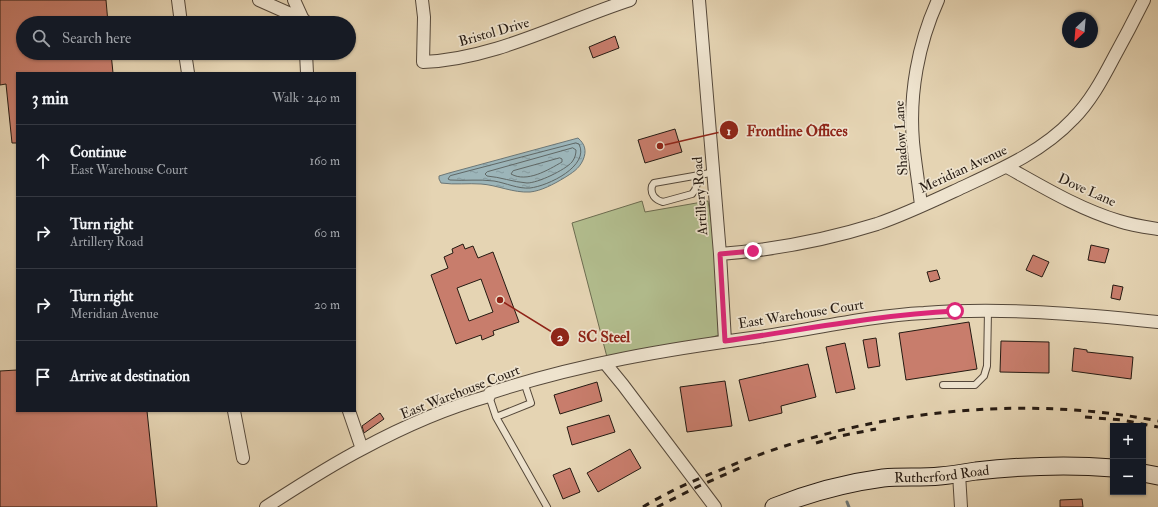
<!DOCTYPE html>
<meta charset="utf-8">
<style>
body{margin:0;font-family:"IM FELL Double Pica",serif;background:#20242c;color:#f1f3f6}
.controls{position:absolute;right:12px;bottom:12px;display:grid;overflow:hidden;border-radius:0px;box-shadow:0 1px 3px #0004}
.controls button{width:36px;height:36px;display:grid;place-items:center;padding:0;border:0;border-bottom:1px solid #363941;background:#171b24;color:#f1f3f6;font:20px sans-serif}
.compass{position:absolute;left:1062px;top:12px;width:36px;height:36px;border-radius:50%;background:#171b24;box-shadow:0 1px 3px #0004;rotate:206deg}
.stop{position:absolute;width:12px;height:12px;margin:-9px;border:3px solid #db2777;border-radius:50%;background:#fff}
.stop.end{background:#db2777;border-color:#fff;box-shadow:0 1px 4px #0008}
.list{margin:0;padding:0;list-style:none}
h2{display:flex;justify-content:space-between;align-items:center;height:52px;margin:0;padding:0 16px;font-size:17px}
h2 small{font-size:13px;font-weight:400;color:#9ea1a6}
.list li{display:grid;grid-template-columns:26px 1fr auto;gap:12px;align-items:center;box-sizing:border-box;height:72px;padding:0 16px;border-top:1px solid #363941}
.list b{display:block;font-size:15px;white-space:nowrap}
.list p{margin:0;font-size:13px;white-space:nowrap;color:#9ea1a6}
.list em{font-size:13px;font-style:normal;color:#9ea1a6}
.icon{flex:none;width:22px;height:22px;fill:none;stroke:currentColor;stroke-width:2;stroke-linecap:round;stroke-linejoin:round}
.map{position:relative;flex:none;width:1158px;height:507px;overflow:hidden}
.search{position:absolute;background:#171b24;box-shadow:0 1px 3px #0004;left:16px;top:16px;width:340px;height:44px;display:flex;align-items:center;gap:10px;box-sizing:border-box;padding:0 14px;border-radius:22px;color:#9ea1a6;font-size:15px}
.panel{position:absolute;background:#171b24;box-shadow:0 1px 3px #0004;left:16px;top:72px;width:340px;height:340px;border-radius:0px}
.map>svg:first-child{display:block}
</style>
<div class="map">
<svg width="1158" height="507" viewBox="0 0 1158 507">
<defs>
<pattern id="water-ripples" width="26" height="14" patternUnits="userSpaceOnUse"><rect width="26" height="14" fill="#9cb5b9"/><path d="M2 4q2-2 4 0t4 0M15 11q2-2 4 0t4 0" fill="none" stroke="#869b9e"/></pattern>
</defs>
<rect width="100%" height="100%" fill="#e5d4b3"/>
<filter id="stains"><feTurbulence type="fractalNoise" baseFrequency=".005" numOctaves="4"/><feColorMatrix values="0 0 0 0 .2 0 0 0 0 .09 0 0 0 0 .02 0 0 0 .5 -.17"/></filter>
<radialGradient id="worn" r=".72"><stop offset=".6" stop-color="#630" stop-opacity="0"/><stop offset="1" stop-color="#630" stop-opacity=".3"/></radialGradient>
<path fill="#b2bd8e" stroke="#6c6c50" d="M642,201L645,212L708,201L729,332L696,342L607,357L572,223Z"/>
<path fill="url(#water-ripples)" stroke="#6c7776" d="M578,138C585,144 587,151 583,160C579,169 572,173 564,178C554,184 541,191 530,192C513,193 497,185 481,184C468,183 455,185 441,183L439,179V176L449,173Z"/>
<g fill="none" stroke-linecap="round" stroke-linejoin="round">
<path stroke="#606866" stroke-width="1" d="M576,143L579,144C590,166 548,186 530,188C518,189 506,183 494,181C479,179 465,181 450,180L448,179L450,176Z
M573,148L576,150C576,154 575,158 572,162C565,170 538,183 527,183C513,182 500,177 487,176L485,174L487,172Z
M560,158L562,159V162C548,170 527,183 511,174L513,171Z"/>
<path stroke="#6c7776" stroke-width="3" d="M847,502L849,507"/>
</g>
<path fill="#c87d6c" stroke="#251a12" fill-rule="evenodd" d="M0,0H106L108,23H23V53H111L113,73H17V143H12L6,84L0,85Z
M615,36L619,48L593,58L589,47Z
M675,129L682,152L645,163L638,140Z
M463,244L465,249L473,246L478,258L493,252L519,322L493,331L494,335L482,340L481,335L456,344L431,275L448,268L444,257L453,253L452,249ZM481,279L493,312L469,321L457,288Z
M1091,245L1109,249L1105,263L1088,260Z
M1033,255L1049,262L1042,277L1026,270Z
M937,270L940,279L930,282L927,272Z
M1113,285L1123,287L1120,300L1111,298Z
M969,322L977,369L906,380L899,333Z
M876,338L880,366L868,368L863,340Z
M1001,341L1049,342V373L1000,372Z
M845,343L855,389L836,393L826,347Z
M1074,348L1087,350V352L1133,357L1131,379L1072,371Z
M808,364L816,397L781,406L782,413L749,421L739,380Z
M17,370V411H147L157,507H0V371Z
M725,381L732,426L687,432L680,387Z
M597,382L602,401L560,414L554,395Z
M380,413L384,419L364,433L362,426Z
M609,415L615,432L572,445L567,427Z
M630,449L641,468L598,492L587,473Z
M570,468L580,492L563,499L553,475Z
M1082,499L1083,507H1060V500Z"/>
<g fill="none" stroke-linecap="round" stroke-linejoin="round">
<g stroke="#55483a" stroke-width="8">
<path id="lane" d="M700,175L695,190L692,194L663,202C655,200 650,194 652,186L654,183L705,174L714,172
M943,385H975L984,376L987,366L988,311
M489,396L496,417L547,507
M496,417L531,403L524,382"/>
</g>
<g stroke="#55483a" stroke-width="14">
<path id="street" d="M178,0L181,23
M259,0L304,20
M294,0L304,22
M422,0L424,17L423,62C495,59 562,22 630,0
M699,0L720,254L725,341
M185,53L188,73
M306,53L307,73
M1007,167C1043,187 1079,209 1119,221C1131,225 1145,227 1158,229
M921,206C919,185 915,163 913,142C909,94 918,44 938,0
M720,254C773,250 826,240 877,224C906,214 935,200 963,187C1002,169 1043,151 1073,119C1090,102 1102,80 1113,59C1124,39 1134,20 1144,0
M605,363L623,385L715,507
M234,411L243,458
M349,411L362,449
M959,474L961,507
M266,507C297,487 329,466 362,449C401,428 446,408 489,396L490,393C578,364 668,349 759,337C814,329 868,316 924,313C1002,307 1080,314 1158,322"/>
</g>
<g stroke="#251a12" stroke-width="19">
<g id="secondary">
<path d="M1143,473L1158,476"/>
<path id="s1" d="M774,507C809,493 845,483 883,478C902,476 921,478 940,476C952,475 964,473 976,471C1022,466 1068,464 1113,468"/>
</g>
</g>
<use href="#lane" stroke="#eee3ce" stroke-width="6"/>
<use href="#street" stroke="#eee3ce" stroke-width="12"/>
<use href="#secondary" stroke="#eee3ce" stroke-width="17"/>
<path stroke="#251a12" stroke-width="3" stroke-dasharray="7 7" stroke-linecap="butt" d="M1085,417L1122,420L1158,427
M816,443L840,436L876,429
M643,507C669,491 697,479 725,468C860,412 1014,393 1158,421
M657,507L699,486L742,467"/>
</g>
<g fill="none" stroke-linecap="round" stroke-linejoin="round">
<path stroke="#db2777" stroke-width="5" d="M753,251L720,254L725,341C802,330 877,315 955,311"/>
</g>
<g text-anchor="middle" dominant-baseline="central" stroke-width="3.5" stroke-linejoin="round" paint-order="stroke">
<g font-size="14" fill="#251a12" stroke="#eee3ce">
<text transform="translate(494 32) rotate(-16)">Bristol Drive</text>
<text transform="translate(901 138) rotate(-93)">Shadow Lane</text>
<text transform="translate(963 169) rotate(-25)">Meridian Avenue</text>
<text transform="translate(1087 190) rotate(24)">Dove Lane</text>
<text transform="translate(700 196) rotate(-94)">Artillery Road</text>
<text transform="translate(801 314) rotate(-9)">East Warehouse Court</text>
<text transform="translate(460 392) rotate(-21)">East Warehouse Court</text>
<text stroke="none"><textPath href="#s1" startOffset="172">Rutherford Road</textPath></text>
</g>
</g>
<path fill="none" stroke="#8f2418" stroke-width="1.5" d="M660 146L729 130M500 300L560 337"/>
<g fill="#8f2418" stroke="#eee3ce" stroke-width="1.5">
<circle cx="660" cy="146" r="4"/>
<circle cx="500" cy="300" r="4"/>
<circle cx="729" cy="130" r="10"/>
<circle cx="560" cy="337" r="10"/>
</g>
<g font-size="12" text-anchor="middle" font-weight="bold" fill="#fff">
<text x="729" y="135">1</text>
<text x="560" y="341">2</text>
</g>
<g font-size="15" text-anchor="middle" font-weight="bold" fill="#8f2418" stroke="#eee3ce" stroke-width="3.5" stroke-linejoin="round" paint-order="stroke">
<text x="797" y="136">Frontline Offices</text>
<text x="604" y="342">SC Steel</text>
</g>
<rect width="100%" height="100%" filter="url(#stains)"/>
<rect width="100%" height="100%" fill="url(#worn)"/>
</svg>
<div class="controls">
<button>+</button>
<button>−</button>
</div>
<svg class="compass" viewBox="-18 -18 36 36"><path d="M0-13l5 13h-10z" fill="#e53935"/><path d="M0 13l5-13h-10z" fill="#9ea1a6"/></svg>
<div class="stop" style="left:955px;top:311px"></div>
<div class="stop end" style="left:753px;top:251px"></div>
<div class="search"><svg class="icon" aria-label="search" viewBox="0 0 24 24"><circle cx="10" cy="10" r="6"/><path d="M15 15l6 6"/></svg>Search here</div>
<section class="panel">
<h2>3 min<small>Walk · 240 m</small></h2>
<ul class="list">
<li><svg class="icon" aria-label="ahead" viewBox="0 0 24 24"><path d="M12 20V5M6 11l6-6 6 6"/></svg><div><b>Continue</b><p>East Warehouse Court</p></div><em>160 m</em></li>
<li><svg class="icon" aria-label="right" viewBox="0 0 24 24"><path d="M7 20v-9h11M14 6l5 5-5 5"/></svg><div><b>Turn right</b><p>Artillery Road</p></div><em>60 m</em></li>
<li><svg class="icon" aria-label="right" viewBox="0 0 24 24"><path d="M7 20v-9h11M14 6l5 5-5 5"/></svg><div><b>Turn right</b><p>Meridian Avenue</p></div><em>20 m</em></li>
<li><svg class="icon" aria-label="arrive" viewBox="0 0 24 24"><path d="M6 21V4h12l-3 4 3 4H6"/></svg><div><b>Arrive at destination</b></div></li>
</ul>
</section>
</div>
